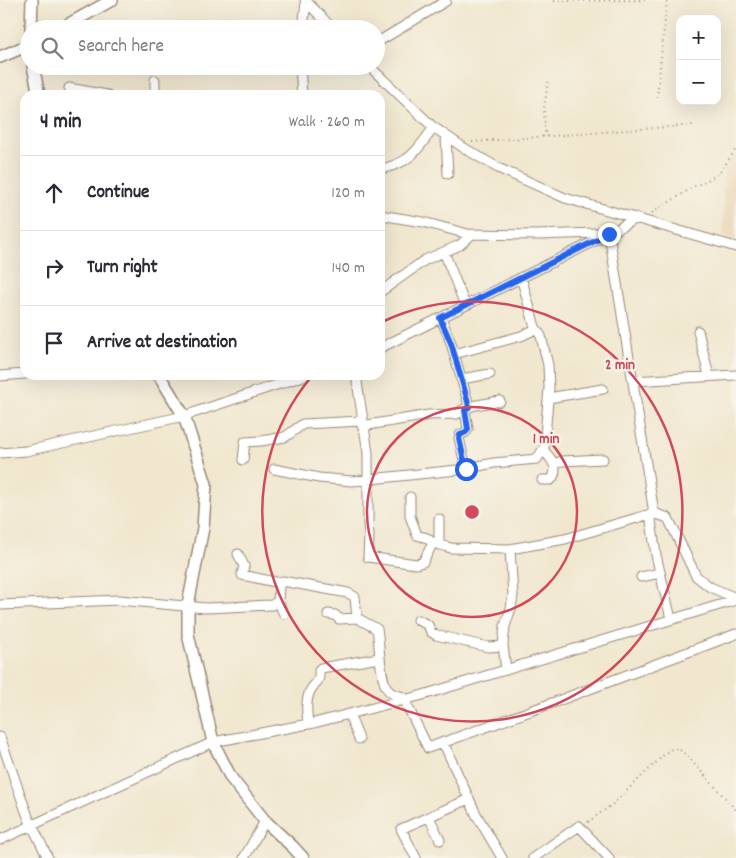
<!DOCTYPE html>
<meta charset="utf-8">
<style>
body{margin:0;font-family:Dekko,sans-serif;background:#f2f2f3;color:#2b2b33}
.controls{position:absolute;right:15px;top:15px;display:grid;overflow:hidden;border-radius:10px;box-shadow:0 5px 20px #0002}
.controls button{width:45px;height:45px;display:grid;place-items:center;padding:0;border:0;border-bottom:1px solid #e1e1e2;background:#fff;color:#2b2b33;font:25px sans-serif}
.stop{position:absolute;width:15px;height:15px;margin:-11px;border:4px solid #2563eb;border-radius:50%;background:#fff}
.stop.end{background:#2563eb;border-color:#fff;box-shadow:0 1px 5px #0008}
.list{margin:0;padding:0;list-style:none}
h2{display:flex;justify-content:space-between;align-items:center;height:65px;margin:0;padding:0 20px;font-size:21px}
h2 small{font-size:16px;font-weight:400;color:#7c7c81}
.list li{display:grid;grid-template-columns:32px 1fr auto;gap:15px;align-items:center;box-sizing:border-box;height:75px;padding:0 20px;border-top:1px solid #e1e1e2}
.list b{display:block;font-size:19px;white-space:nowrap}
.list em{font-size:16px;font-style:normal;color:#7c7c81}
.icon{flex:none;width:28px;height:28px;fill:none;stroke:currentColor;stroke-width:2;stroke-linecap:round;stroke-linejoin:round}
.map{position:relative;flex:none;width:736px;height:858px;overflow:hidden}
.search{position:absolute;background:#fff;box-shadow:0 5px 20px #0002;left:20px;top:20px;width:365px;height:55px;display:flex;align-items:center;gap:12px;box-sizing:border-box;padding:0 18px;border-radius:28px;color:#7c7c81;font-size:19px}
.panel{position:absolute;background:#fff;box-shadow:0 5px 20px #0002;left:20px;top:90px;width:365px;height:290px;border-radius:15px}
.map>svg:first-child{display:block}
</style>
<div class="map">
<svg width="736" height="858" viewBox="0 0 736 858">
<rect width="100%" height="100%" fill="#f7f3e8"/>
<filter id="ink" filterUnits="userSpaceOnUse"><feTurbulence type="fractalNoise" baseFrequency=".02" numOctaves="2"/><feDisplacementMap in="SourceGraphic" scale="10" xChannelSelector="R" yChannelSelector="G"/><feConvolveMatrix kernelMatrix="1 2 1 2 8 2 1 2 1" color-interpolation-filters="sRGB"/></filter>
<filter id="wash" filterUnits="userSpaceOnUse"><feTurbulence type="fractalNoise" baseFrequency=".0096" numOctaves="4" result="noise"/><feDisplacementMap in="SourceGraphic" scale="20" xChannelSelector="R" yChannelSelector="G"/><feGaussianBlur stdDeviation="1.12" result="paint"/><feColorMatrix in="noise" values="0 0 0 0 0 0 0 0 0 0 0 0 0 0 0 0 0 1.4 0 .05"/><feComposite in="paint" operator="in"/></filter>
<g filter="url(#wash)">
<rect width="100%" height="100%" fill="#f1e7cf"/>
<path fill="#ebd8ba" d="M736,150V240L723,237L724,168Z"/>
</g>
<g filter="url(#ink)">
<g fill="none" stroke-linecap="round" stroke-linejoin="round">
<g stroke="#968876" stroke-width="11">
<path id="minor" d="M305,0L333,29
M303,29L306,1
M376,43L446,1
M300,66L302,95
M369,66L432,126L464,148L498,168L565,198L736,247
M69,88L107,95
M155,95V80
M446,137L448,174
M380,169C409,164 418,150 434,127
M380,215L423,222L468,234L537,235L597,233L604,236
M609,234L654,513L668,518L696,576L710,587L736,598
M444,252L465,305
M380,292L425,260L460,245L469,237L468,234
M441,318L451,343L468,402L469,407L465,411L468,429L466,432L460,435L459,438L466,469
M698,331L709,376
M380,348L609,234L636,218
M454,354L521,336L536,329
M356,375L368,453V522L369,536L368,557L416,564L423,562L433,543
M0,376L25,374
M461,379L490,374
M633,381L736,375
M548,398L603,389
M362,426L429,415L457,414C467,404 486,404 500,401
M0,453L26,451L184,416L306,375
M243,460L245,442L261,441L285,437L303,424L362,421
M554,464L562,461L603,459
M274,469L319,478L352,481L457,470L494,463L537,459L544,448L549,388L548,365L541,336L535,327L521,277
M542,480H551C560,469 552,459 543,450
M410,497V516L417,535L427,538L433,543L451,548L510,549L565,539L654,513
M650,514L656,555L671,619
M439,545V519
M238,554L244,566L242,575L280,583
M641,577L660,573
M278,601L284,614
M0,605L119,600L206,608L272,605L278,601L279,586L282,581L348,593L355,597L357,618L377,629C380,644 379,681 389,691C392,695 399,695 403,697L428,748L555,702L736,634
M328,614L335,615L339,619L357,618
M418,620L428,625L431,632L436,635L488,647L503,646
M506,670L503,645L505,626L511,608L513,595L510,549
M349,714L359,739
M308,724C307,713 305,702 310,691C315,681 320,685 319,670L321,668L379,658
M0,737L28,817L48,858
M443,742L476,814L502,858
M429,817L440,840
M0,840L213,742L314,723L423,695L736,600
M244,858L265,821
M416,858L401,829L469,799
M533,858L579,826L609,858"/>
</g>
<g stroke="#968876" stroke-width="14">
<path id="tertiary" d="M31,29L32,0
M60,29L112,0
M0,57L29,45
M33,66L39,95
M159,375L184,416L206,484L203,528L188,605V634L213,742L231,778L265,821L293,847L303,858"/>
</g>
<path stroke="#968876" stroke-width="2" stroke-dasharray="1 4" stroke-linecap="butt" d="M554,1L649,0
M657,97L667,0
M543,137L545,132L544,109L548,82
M472,142L694,125
M652,213L695,186L718,175L736,149
M588,822L613,804L669,750C677,747 681,750 687,756L736,810"/>
<use href="#minor" stroke="#fff" stroke-width="9"/>
<use href="#tertiary" stroke="#fff" stroke-width="11"/>
</g>
</g>
<g fill="none" stroke-linecap="round" stroke-linejoin="round" filter="url(#ink)">
<path stroke="#2563eb" stroke-width="6" d="M466,469L459,438L460,435L466,432L468,429L465,410L469,407L468,402L451,343L440,318L609,234"/>
</g>
<g fill="none" stroke="#d1495b" stroke-width="2.5">
<circle cx="472" cy="512" r="105"/>
<path d="M382 322A210 210 0 1 1 312 376"/>
</g>
<circle cx="472" cy="512" r="8" fill="#d1495b" stroke="#f7f3e8" stroke-width="2.5"/>
<g font-size="15" text-anchor="middle" font-weight="bold" fill="#d1495b" stroke="#f7f3e8" stroke-width="4.5" stroke-linejoin="round" paint-order="stroke">
<text x="620" y="369">2 min</text>
<text x="546" y="443">1 min</text>
</g>
</svg>
<div class="controls">
<button>+</button>
<button>−</button>
</div>
<div class="stop" style="left:466px;top:469px"></div>
<div class="stop end" style="left:609px;top:234px"></div>
<div class="search"><svg class="icon" aria-label="search" viewBox="0 0 24 24"><circle cx="10" cy="10" r="6"/><path d="M15 15l6 6"/></svg>Search here</div>
<section class="panel">
<h2>4 min<small>Walk · 260 m</small></h2>
<ul class="list">
<li><svg class="icon" aria-label="ahead" viewBox="0 0 24 24"><path d="M12 20V5M6 11l6-6 6 6"/></svg><div><b>Continue</b></div><em>120 m</em></li>
<li><svg class="icon" aria-label="right" viewBox="0 0 24 24"><path d="M7 20v-9h11M14 6l5 5-5 5"/></svg><div><b>Turn right</b></div><em>140 m</em></li>
<li><svg class="icon" aria-label="arrive" viewBox="0 0 24 24"><path d="M6 21V4h12l-3 4 3 4H6"/></svg><div><b>Arrive at destination</b></div></li>
</ul>
</section>
</div>
